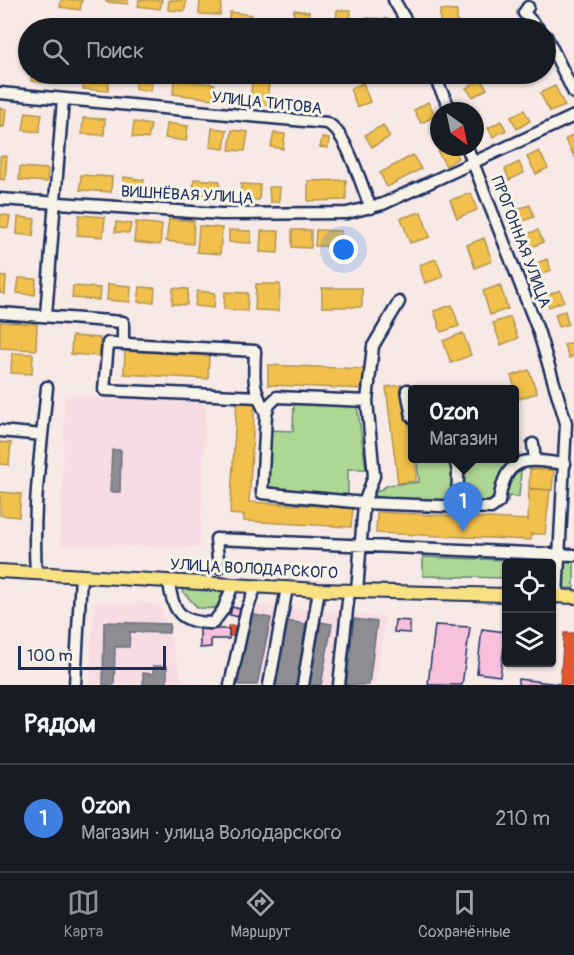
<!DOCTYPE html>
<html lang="ru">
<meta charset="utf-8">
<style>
body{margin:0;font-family:Pangolin,sans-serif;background:#20242c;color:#f1f3f6}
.controls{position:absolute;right:18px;bottom:18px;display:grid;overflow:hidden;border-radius:6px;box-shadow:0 2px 4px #0004}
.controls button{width:54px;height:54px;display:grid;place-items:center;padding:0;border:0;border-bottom:2px solid #363941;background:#171b24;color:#f1f3f6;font:30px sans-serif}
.compass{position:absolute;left:430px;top:102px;width:54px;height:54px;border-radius:50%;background:#171b24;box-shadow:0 2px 4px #0004;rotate:147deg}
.scale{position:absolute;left:18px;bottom:15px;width:148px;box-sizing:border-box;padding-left:6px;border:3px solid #1b2f5e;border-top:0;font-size:16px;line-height:21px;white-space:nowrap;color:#1b2f5e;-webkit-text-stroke:4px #f7f3e8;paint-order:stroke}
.you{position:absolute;left:344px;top:250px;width:21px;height:21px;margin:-15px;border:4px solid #fff;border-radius:50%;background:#1a73e8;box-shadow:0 0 0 9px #1a73e833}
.badge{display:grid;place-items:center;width:39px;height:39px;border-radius:50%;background:#8c9099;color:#fff;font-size:20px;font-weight:700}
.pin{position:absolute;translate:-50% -50px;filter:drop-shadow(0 2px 3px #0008)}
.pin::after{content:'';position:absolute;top:32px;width:21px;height:18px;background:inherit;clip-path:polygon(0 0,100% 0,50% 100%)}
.popup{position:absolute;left:408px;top:385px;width:111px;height:78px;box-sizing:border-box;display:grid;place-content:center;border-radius:6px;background:#171b24;filter:drop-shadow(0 2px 4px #0005);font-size:20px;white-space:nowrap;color:#9ea1a6}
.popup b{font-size:22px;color:#f1f3f6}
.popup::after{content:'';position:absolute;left:50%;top:100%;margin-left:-12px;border:12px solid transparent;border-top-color:#171b24}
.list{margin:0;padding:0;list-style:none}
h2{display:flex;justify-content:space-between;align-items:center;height:78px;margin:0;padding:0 24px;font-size:26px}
h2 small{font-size:20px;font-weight:400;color:#9ea1a6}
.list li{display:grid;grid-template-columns:39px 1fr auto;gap:18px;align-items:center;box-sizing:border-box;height:108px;padding:0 24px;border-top:2px solid #363941}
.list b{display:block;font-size:22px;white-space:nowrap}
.list p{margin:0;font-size:20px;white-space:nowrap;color:#9ea1a6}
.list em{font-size:20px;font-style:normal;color:#9ea1a6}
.icon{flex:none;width:33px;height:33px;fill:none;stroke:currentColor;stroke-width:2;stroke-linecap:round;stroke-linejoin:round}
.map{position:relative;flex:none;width:574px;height:685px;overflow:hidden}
.search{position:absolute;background:#171b24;box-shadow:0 2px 4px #0004;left:18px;right:18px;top:18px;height:66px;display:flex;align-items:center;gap:15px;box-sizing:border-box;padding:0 21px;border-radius:33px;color:#9ea1a6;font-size:22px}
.sheet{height:186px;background:#171b24}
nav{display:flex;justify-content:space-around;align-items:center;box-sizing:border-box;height:84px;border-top:2px solid #363941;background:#171b24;font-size:16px;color:#9ea1a6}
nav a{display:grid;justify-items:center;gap:3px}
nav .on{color:#8c9099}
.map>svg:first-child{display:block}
</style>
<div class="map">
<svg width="574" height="685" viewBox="0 0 574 685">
<rect width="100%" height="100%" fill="#f7e9e6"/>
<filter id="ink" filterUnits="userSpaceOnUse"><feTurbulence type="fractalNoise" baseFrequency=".0167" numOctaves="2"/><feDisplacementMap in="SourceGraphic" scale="12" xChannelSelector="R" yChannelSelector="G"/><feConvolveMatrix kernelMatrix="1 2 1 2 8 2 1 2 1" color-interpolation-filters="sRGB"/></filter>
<g filter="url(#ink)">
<path fill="#f7dde3" d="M65,395L206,401L200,548L60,545Z
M95,602L160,604L183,682L220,685L246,604L385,617L376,685H89Z"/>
<path fill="#afd794" stroke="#658379" stroke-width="1.5" d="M294,402L357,405L366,469H348V495L265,490L268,430L293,431Z
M514,422L521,471L519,497L509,496L507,503L373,500V494L388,485L419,482L417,459L514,458Z
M423,557L506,560L505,578L423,576Z
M562,560L574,561V588H561Z
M183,587L228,589C222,607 218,610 198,608L183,592Z"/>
<path fill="#f2c14e" stroke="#b29553" stroke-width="1.5" d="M61,0H82L80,10L60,7Z
M107,0H128V4L106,2Z
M139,0H162L160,9L138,6Z
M169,0H186L185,11L168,10Z
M200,0H222L220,15L199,14Z
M294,10L309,12L307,27L293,25Z
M337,10H351L350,25H336Z
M440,10L457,11V28H440Z
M230,12L252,15L249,28H227Z
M366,18L390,19L392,28H368Z
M32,74H44L43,83L31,81Z
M85,74L109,77L108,91L83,89Z
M481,79L487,89L473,97L466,88Z
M136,80L152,82L151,91L135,89Z
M174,80L215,84L213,99L173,94Z
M252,82L269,83L267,105L250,104Z
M363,83L370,102L357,107L350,89Z
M555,86L565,106L550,112L540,93Z
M290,100L311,103L309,113L288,109Z
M428,102L436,116L421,123L414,110Z
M0,108L6,109L4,127H0Z
M524,110L530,121L517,129L511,117Z
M26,112L42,114L39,132L23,130Z
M83,118L105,119L104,135L82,134Z
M501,121L506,130L493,137L488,128Z
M134,122L151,125L148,139L132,137Z
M167,123L188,126L186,141L165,138Z
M383,125L390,137L372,147L365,135Z
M212,128L227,130L224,149L210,147Z
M232,130L248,132L245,151L229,150Z
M274,133L285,134L283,149L271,147Z
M574,134V156L565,140Z
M322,138L329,139L328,148L320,147Z
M447,147H452L458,158L446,166L438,152Z
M539,151L548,168L536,174L527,157Z
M413,155L421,169L387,187L380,173Z
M0,156H7L5,180L0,179Z
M519,162L524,173L509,180L505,169Z
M20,167L48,169L47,182L19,180Z
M81,175L112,177L111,192L80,190Z
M124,177L144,180L142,194L122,192Z
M194,179L220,181L219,200L193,199Z
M346,180V200L308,201V181Z
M241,184L260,185L259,200L240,199Z
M269,187H280L279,202H270Z
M471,193L477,210L457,218L450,200Z
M530,205L534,217L517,223L512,211Z
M421,212L430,237L410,243L401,218Z
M0,214L10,216L8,228L0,227Z
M79,215L105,217L103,237L77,235Z
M18,217L35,219L33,236L17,234Z
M169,219L194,221L193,244L166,241Z
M116,222L131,224L129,233L115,232Z
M136,222L162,225L160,245L134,242Z
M199,226L222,228L220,254L197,252Z
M229,230L251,231V243L229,242Z
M292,230H311V248L292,247Z
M316,230L341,231V247L315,246Z
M538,230L543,242L527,249L522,236Z
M261,231H279L278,253L260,252Z
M484,238L492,261L475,268L467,245Z
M436,259L443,277L425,283L419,265Z
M547,259L551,270L534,277L530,266Z
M0,276L6,277L5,294L0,293Z
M19,278L36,279L35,295L17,293Z
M108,284L131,286L130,302L107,300Z
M256,284H280L279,311L255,310Z
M500,285L508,309L490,315L483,291Z
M73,286L100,288L99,300L72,298Z
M140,287L155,288L154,302H138Z
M173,288L188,289L187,305L172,304Z
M322,288H362V307H322Z
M560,290L564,301L549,307L545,296Z
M197,291L215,293L214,308L195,306Z
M225,292L248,293L247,311L224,309Z
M452,305L459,326L441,332L434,311Z
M565,311L568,324L559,327L555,314Z
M510,317L518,338L501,345L493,323Z
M0,322L37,324L36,350L0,348Z
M463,333L471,355L451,363L443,341Z
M72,336L100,338L99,356L71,354Z
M574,342V356L569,358L564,345Z
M125,351L209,356L208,379L124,374Z
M12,353L33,354L32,374L11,373Z
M268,365L365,369V389L268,385Z
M529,370L537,393L519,399L511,376Z
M401,385L402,395L406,394L412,458H415L416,470V481L398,483L386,387Z
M237,398L255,399L249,502L353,508L351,527L244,521V515L230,514Z
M0,442L11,443L9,465L0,464Z
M530,469L554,470L552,490L529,488Z
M529,489L550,490L545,534H531V540L376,533L377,512L528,520Z
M0,492L21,494L19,517L0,515Z"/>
<path fill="#e4572e" stroke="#a84b3c" stroke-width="1.5" d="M228,626H235V636H228Z
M564,633H574V685H560Z"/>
<path fill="#8d8d92" stroke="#6b7182" stroke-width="1.5" d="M112,450H121L120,492H110Z
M250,614L271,618L257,685H237Z
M354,619L377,622L369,685H346Z
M286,621L306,624L297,685H275Z
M104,622L170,624L169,633L130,632L129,647H115L114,685H103Z
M321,622L332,624L321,685H309Z
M153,666H167V685H143V673L153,674Z"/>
<path fill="#f7c1dd" stroke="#1b2f5e" stroke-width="1.5" d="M232,607L241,609L239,617L230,615Z
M395,620L410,621V633L394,632Z
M200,621H211V629H229V639H211V647L200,648Z
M435,625L470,627L462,685H428Z
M482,629L506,632L500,676L477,673Z
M518,679L559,684V685H518Z"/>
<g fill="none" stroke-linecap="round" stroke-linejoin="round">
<g stroke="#1b2f5e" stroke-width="15">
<path id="minor" d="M394,0L410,28
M528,7L524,13L538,28
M546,36L574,93
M433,74L451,111
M0,93L327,123C347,132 361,186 371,208
M467,147L538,330L566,423L557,597
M0,199L221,214L347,213L383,204L574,116
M0,313L123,322V344
M46,315L63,99
M407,390L412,417
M258,397L104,390L108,343L255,351C254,382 252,385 266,414
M367,401L373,346L399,302
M0,431L42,435
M533,444L535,460
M455,458L458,472L457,507
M219,568L216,539L574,555
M36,573C32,510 41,450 47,387
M169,581C172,612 181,623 213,623L223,610L233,585
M357,591L364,503L374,476L367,401L277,397L269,405L266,414L262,493L364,503L491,508L499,502C505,456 524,458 565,464
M75,685L81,575
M230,685L246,612L256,586
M269,685L287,588
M303,685L319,590
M339,685L349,591"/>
</g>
<g stroke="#1b2f5e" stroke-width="16">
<path id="major" d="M0,571L319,590L506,595
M552,596L574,597"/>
</g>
<use href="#minor" stroke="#f7f3e8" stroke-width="10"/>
<use href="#major" stroke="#f9e181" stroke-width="12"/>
</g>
</g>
<g text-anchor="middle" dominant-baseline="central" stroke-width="6" stroke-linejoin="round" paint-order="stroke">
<g font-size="16" fill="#1b2f5e" stroke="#f7f3e8">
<text transform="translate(267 103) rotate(6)">УЛИЦА ТИТОВА</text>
<text transform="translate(187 195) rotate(3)">ВИШНЁВАЯ УЛИЦА</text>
<text transform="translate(521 242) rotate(69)">ПРОГОННАЯ УЛИЦА</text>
<text transform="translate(254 569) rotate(3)">УЛИЦА ВОЛОДАРСКОГО</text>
</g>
</g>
</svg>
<div class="controls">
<button><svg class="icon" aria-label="locate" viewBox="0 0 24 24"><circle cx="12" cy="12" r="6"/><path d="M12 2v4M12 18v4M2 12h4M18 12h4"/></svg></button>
<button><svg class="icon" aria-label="layers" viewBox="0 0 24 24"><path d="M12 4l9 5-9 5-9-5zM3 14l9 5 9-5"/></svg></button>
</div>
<svg class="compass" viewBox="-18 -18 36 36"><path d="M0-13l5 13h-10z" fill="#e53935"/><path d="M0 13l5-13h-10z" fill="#9ea1a6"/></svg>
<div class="scale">100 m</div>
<div class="you"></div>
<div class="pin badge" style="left:463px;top:532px;background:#3f7fe0">1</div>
<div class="popup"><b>Ozon</b>Магазин</div>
<div class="search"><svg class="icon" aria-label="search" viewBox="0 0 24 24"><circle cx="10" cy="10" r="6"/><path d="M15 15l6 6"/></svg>Поиск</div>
</div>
<section class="sheet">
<h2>Рядом<small></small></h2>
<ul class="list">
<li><span class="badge" style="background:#3f7fe0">1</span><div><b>Ozon</b><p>Магазин · улица Володарского</p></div><em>210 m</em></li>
</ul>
</section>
<nav>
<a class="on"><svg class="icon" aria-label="map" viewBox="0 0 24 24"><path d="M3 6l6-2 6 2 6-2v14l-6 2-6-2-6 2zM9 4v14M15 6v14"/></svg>Карта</a>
<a><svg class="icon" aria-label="directions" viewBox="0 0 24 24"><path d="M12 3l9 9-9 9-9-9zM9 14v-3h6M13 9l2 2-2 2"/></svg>Маршрут</a>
<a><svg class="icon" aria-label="saved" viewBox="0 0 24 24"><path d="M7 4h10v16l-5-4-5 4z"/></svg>Сохранённые</a>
</nav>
